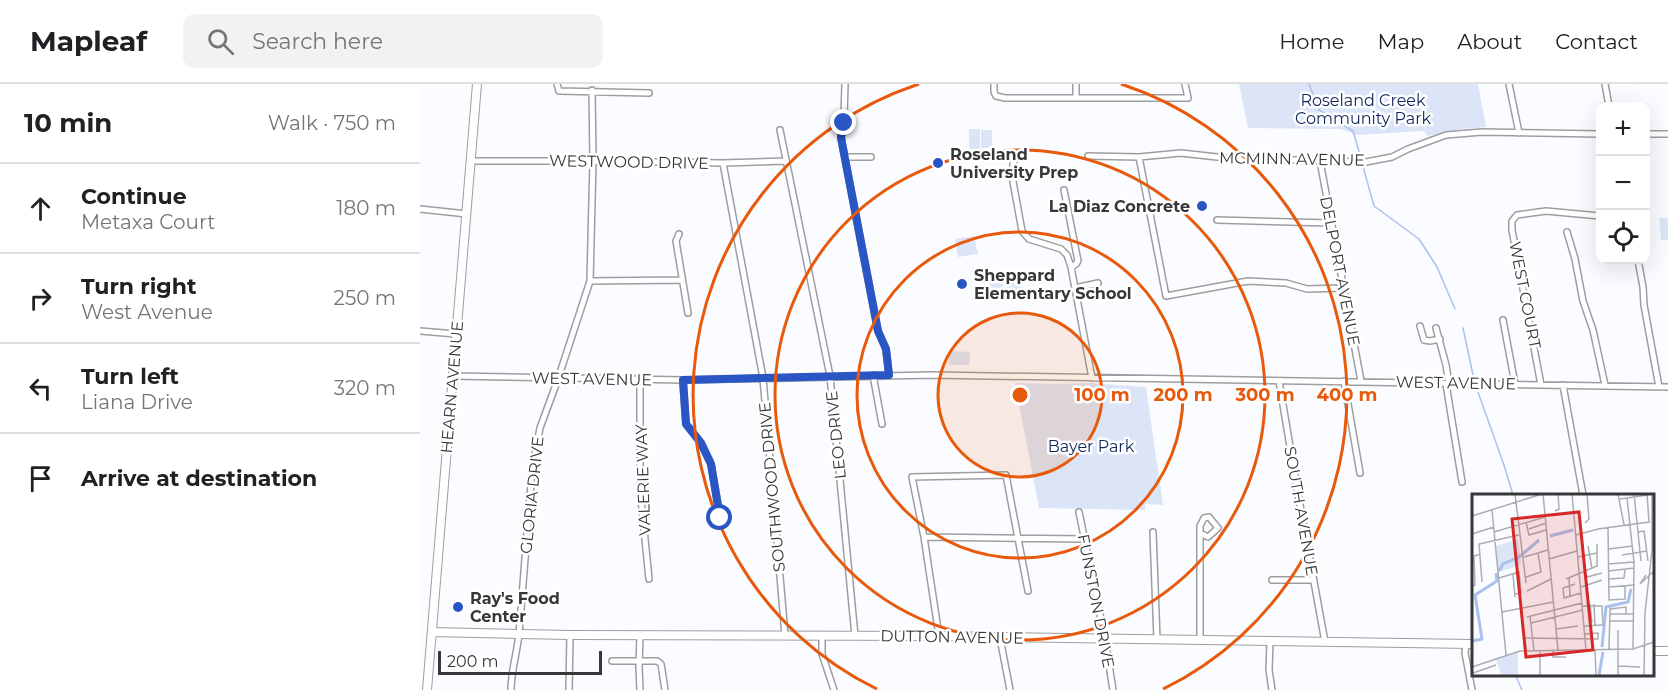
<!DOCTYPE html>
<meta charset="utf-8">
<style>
body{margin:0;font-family:Montserrat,sans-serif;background:#f2f2f2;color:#202124}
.controls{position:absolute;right:18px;top:18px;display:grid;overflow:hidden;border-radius:12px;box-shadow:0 6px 24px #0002}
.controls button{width:54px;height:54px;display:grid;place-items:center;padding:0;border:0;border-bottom:2px solid #e0e0e0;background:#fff;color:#202124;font:30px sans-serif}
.scale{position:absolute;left:18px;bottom:15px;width:164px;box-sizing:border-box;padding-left:6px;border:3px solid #373739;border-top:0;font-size:16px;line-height:21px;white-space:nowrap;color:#373739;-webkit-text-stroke:4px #fff;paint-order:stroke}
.stop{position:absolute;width:18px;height:18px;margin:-14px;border:4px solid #2a55c4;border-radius:50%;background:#fff}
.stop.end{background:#2a55c4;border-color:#fff;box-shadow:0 2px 6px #0008}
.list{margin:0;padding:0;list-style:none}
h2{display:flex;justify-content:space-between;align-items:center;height:78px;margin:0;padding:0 24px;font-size:26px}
h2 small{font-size:20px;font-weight:400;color:#757577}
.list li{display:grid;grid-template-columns:39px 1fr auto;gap:18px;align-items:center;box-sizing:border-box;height:90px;padding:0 24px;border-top:2px solid #e0e0e0}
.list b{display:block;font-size:22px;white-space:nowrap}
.list p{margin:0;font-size:20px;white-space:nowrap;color:#757577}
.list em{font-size:20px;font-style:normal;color:#757577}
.icon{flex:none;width:33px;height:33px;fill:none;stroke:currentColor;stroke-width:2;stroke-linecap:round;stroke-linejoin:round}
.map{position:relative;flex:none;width:1248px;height:606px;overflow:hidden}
header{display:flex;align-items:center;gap:36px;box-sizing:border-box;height:84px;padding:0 30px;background:#fff;border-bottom:2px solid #e0e0e0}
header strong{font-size:28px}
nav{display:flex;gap:33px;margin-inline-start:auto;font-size:21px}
.search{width:420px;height:54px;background:#f2f2f2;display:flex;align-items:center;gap:15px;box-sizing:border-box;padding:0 21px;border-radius:12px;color:#757577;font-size:22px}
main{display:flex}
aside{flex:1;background:#fff}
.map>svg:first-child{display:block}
</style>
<header>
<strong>Mapleaf</strong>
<div class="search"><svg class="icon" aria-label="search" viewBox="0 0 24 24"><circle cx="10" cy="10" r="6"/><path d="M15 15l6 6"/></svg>Search here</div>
<nav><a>Home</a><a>Map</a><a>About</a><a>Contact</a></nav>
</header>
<main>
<aside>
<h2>10 min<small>Walk · 750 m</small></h2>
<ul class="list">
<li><svg class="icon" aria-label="ahead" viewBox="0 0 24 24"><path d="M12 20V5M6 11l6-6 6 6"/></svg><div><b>Continue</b><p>Metaxa Court</p></div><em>180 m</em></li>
<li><svg class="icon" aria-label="right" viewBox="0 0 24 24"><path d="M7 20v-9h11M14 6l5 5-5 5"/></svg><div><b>Turn right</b><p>West Avenue</p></div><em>250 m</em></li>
<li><svg class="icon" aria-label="left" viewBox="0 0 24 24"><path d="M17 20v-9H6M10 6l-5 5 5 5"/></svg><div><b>Turn left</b><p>Liana Drive</p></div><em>320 m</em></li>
<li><svg class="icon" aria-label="arrive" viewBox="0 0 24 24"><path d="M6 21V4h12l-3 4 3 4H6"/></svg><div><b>Arrive at destination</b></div></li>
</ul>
</aside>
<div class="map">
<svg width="1248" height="606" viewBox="0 0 1248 606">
<rect width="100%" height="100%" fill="#fafcff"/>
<path fill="#dce5f8" d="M819,0H1058L1066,43L1042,45L1007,52L1004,47L937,51L920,45L828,44Z
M549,45H560V65H549Z
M561,46H572V64H561Z
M1239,134H1248V156H1241Z
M554,152L558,170L538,173L535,155Z
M569,191H584L583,204H569Z
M588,191L602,192V207H589L587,205Z
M530,267L550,268L549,281H529Z
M595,299L639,300L670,299L726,303L743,421L725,420V426L619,424Z"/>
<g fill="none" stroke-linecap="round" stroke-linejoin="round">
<path stroke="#aac1ee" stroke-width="1.5" d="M889,0L899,26L933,47L941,74
M942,79L954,122L999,155L1017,183L1035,225
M1043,244L1053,291
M1058,308L1085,384L1093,411
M1095,590L1102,606"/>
<g stroke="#9d9ea1" stroke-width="8">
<path id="minor" d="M137,0L139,7L229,9
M425,0L424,33L421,53L422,59L458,247L466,265L469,291
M574,0V8L576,12L585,14H768L765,0
M1089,0L1099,49
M1185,0L1189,22
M656,13V0
M360,46L410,292L435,552
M1226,50H1248
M668,72L719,73L761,69L806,74L946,78L972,73L988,65L1026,51L1062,48L1180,50
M425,73H451
M719,73L746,212L828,197L866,199L887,205L923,204
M595,74L593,80L592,92L602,147L609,155L641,165L647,171L651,183L672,294
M52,77H173L303,79L366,77
M900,77L941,297
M303,79L343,294L365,551
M644,106L658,177L656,180L651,183
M0,125L47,130
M797,136L911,139
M1147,148L1155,175L1163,217L1173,246L1185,301
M259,150L256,157L268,229
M1218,176L1223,203L1224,221L1239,303
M170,197L262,196
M655,204L678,199
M1083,236L1095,300
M1000,242L1004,256L1010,257L1020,255
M1016,244L1026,281L1029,300
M0,247L36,250
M453,291L462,340
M33,292L263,296L512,291L1248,303
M220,296V405L229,495
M263,296L266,340L281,359L291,380L300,433
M859,297L878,410L905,558
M924,297L940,389
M1026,300L1042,398
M1121,301L1092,146V137L1097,131L1126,127L1180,132
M1143,301L1163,411
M659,428L685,555L693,606
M733,448L737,556
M780,449L788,453L798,444L789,433L784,434L780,442V556
M504,453L664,455
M852,496H894
M220,551L219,583L220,606
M402,552V570L414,606
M519,552L504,453L492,393L586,391L608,507
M580,554L590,606
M850,557L849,586L852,606
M1046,560L1045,569L1052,606
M192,577H237L241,580L245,606
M91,606C91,587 97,569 99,550L112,387L120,344L138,295L170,197L173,77L172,6
M149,606L150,551"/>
</g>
<g stroke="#9d9ea1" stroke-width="10">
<path id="secondary" d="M12,548L150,551L519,552L1053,560
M1232,567H1248
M7,606L57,0"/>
</g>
<use href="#minor" stroke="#fff" stroke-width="5"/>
<use href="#secondary" stroke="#fff" stroke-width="8"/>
</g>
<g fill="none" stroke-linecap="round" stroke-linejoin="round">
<path stroke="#2a55c4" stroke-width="8" d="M300,434L291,380L281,359L266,340L263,296L469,291L466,265L458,247L422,59L421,53L424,39"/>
</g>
<circle cx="600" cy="311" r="82" fill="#e8590c" fill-opacity=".12"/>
<g fill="none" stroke="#e8590c" stroke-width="3">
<circle cx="600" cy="311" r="82"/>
<circle cx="600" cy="311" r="163"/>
<circle cx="600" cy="311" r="245"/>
<path d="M457 605A327 327 0 0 1 499 0M701 0A327 327 0 0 1 743 605"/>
</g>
<g fill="#2a55c4" stroke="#fff" stroke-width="2">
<circle cx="518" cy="79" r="6"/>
<circle cx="782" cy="122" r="6"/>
<circle cx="542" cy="200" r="6"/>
<circle cx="38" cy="523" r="6"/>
</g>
<g text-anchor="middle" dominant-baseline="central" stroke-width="5" stroke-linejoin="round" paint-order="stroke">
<g font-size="16" fill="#11265b" stroke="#fff">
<text x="943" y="16">Roseland Creek<tspan x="943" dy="18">Community Park</tspan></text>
<text x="671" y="362">Bayer Park</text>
</g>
<g font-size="16" font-weight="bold" fill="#373739" stroke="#fff" text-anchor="start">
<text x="530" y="70">Roseland<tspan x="530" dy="18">University Prep</tspan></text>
<text x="770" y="122" text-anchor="end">La Diaz Concrete</text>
<text x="554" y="191">Sheppard<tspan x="554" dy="18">Elementary School</tspan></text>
<text x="50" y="514">Ray's Food<tspan x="50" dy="18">Center</tspan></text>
</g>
<g font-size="16" fill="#373739" stroke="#fff">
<text transform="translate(872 75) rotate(1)">MCMINN AVENUE</text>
<text transform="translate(209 78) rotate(1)">WESTWOOD DRIVE</text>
<text transform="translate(920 187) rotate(79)">DELPORT AVENUE</text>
<text transform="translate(1105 211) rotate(79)">WEST COURT</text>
<text transform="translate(172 295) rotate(1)">WEST AVENUE</text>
<text transform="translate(1036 299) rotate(1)">WEST AVENUE</text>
<text transform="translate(32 303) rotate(-85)">HEARN AVENUE</text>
<text transform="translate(416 351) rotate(-96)">LEO DRIVE</text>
<text transform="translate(223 396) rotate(-92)">VALERIE WAY</text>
<text transform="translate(352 403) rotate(-95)">SOUTHWOOD DRIVE</text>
<text transform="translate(112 411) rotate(-84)">GLORIA DRIVE</text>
<text transform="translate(881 427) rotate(80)">SOUTH AVENUE</text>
<text transform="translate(676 517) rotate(79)">FUNSTON DRIVE</text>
<text transform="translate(532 553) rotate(1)">DUTTON AVENUE</text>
</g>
</g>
<g transform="translate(1052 410)">
<rect width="182" height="182" fill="#fafcff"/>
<path d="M46,45L49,71L26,78L24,52ZM46,158V181H29L24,165Z" fill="#dce5f8"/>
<path fill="none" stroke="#aac1ee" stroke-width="3" d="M78,42L101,36M27,77L31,70L47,63L67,46M0,147L10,145L3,101L25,87L24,79M130,153L134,113L156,108L159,95M127,181L131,158"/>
<path fill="none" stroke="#acadb0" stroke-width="1.5" d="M43,0L54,89M71,0L86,156M100,0L114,156M146,0L152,31M162,0L169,67M155,4L162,68L161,155M148,5L176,1M20,16L34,161M83,17L87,15L86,0M0,22L70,0M54,28L57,41L74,36M113,29L117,25L115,0M136,33L137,106L153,105V92M57,35L74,29M126,35L177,28L175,0M22,38L73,23M166,38L172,37L176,67M0,40L22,33M104,41L126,35M116,52L120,75M136,55L161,52M150,61L175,57M52,63L76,56M106,63L125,59M77,65L105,57M136,70L162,68M137,77L162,74M114,79L115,83L130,79M41,80L43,103M174,81L168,90L182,77M54,83L69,78L66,59M27,84L47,78L49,99L43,100M97,84L98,102M94,85L125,72V50M137,85L152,84L153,75M10,88L7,50L47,41M103,90L91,94L92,104L109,99M0,92L3,91L2,62L8,60M109,93L130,86M137,93L163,91M55,97L79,85M118,110L120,129M122,110L123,132M110,112H130L131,132M30,118L81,108M138,120H161M58,122L62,157M55,123L110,109M138,127H161M59,129L111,116M112,132L130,131M84,135L106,132M53,144L126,145V139L113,140M123,155L124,181M137,155L138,115L154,113V120M81,156V163H94M146,172L168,173M0,173L48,157L161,155L182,148M1,179L24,171M68,181V156M146,181V136M172,181L173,119L180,56V0"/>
<path fill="#d62828" fill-opacity="0.15" stroke="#d62828" stroke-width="3" d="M107,18L121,156L54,163L40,25Z"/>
<rect width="182" height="182" fill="none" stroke="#373739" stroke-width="3"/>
</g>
<circle cx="600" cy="311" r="9" fill="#e8590c" stroke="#fff" stroke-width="3"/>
<g font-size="18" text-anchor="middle" font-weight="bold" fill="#e8590c" stroke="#fff" stroke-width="5" stroke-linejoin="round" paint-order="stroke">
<text x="682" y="317">100 m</text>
<text x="763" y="317">200 m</text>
<text x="845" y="317">300 m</text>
<text x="927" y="317">400 m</text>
</g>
</svg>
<div class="controls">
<button>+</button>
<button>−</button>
<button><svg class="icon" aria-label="locate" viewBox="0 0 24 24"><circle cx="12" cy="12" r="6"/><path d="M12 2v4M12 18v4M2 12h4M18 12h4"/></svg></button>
</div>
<div class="scale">200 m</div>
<div class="stop" style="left:300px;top:434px"></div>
<div class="stop end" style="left:424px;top:39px"></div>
</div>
</main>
